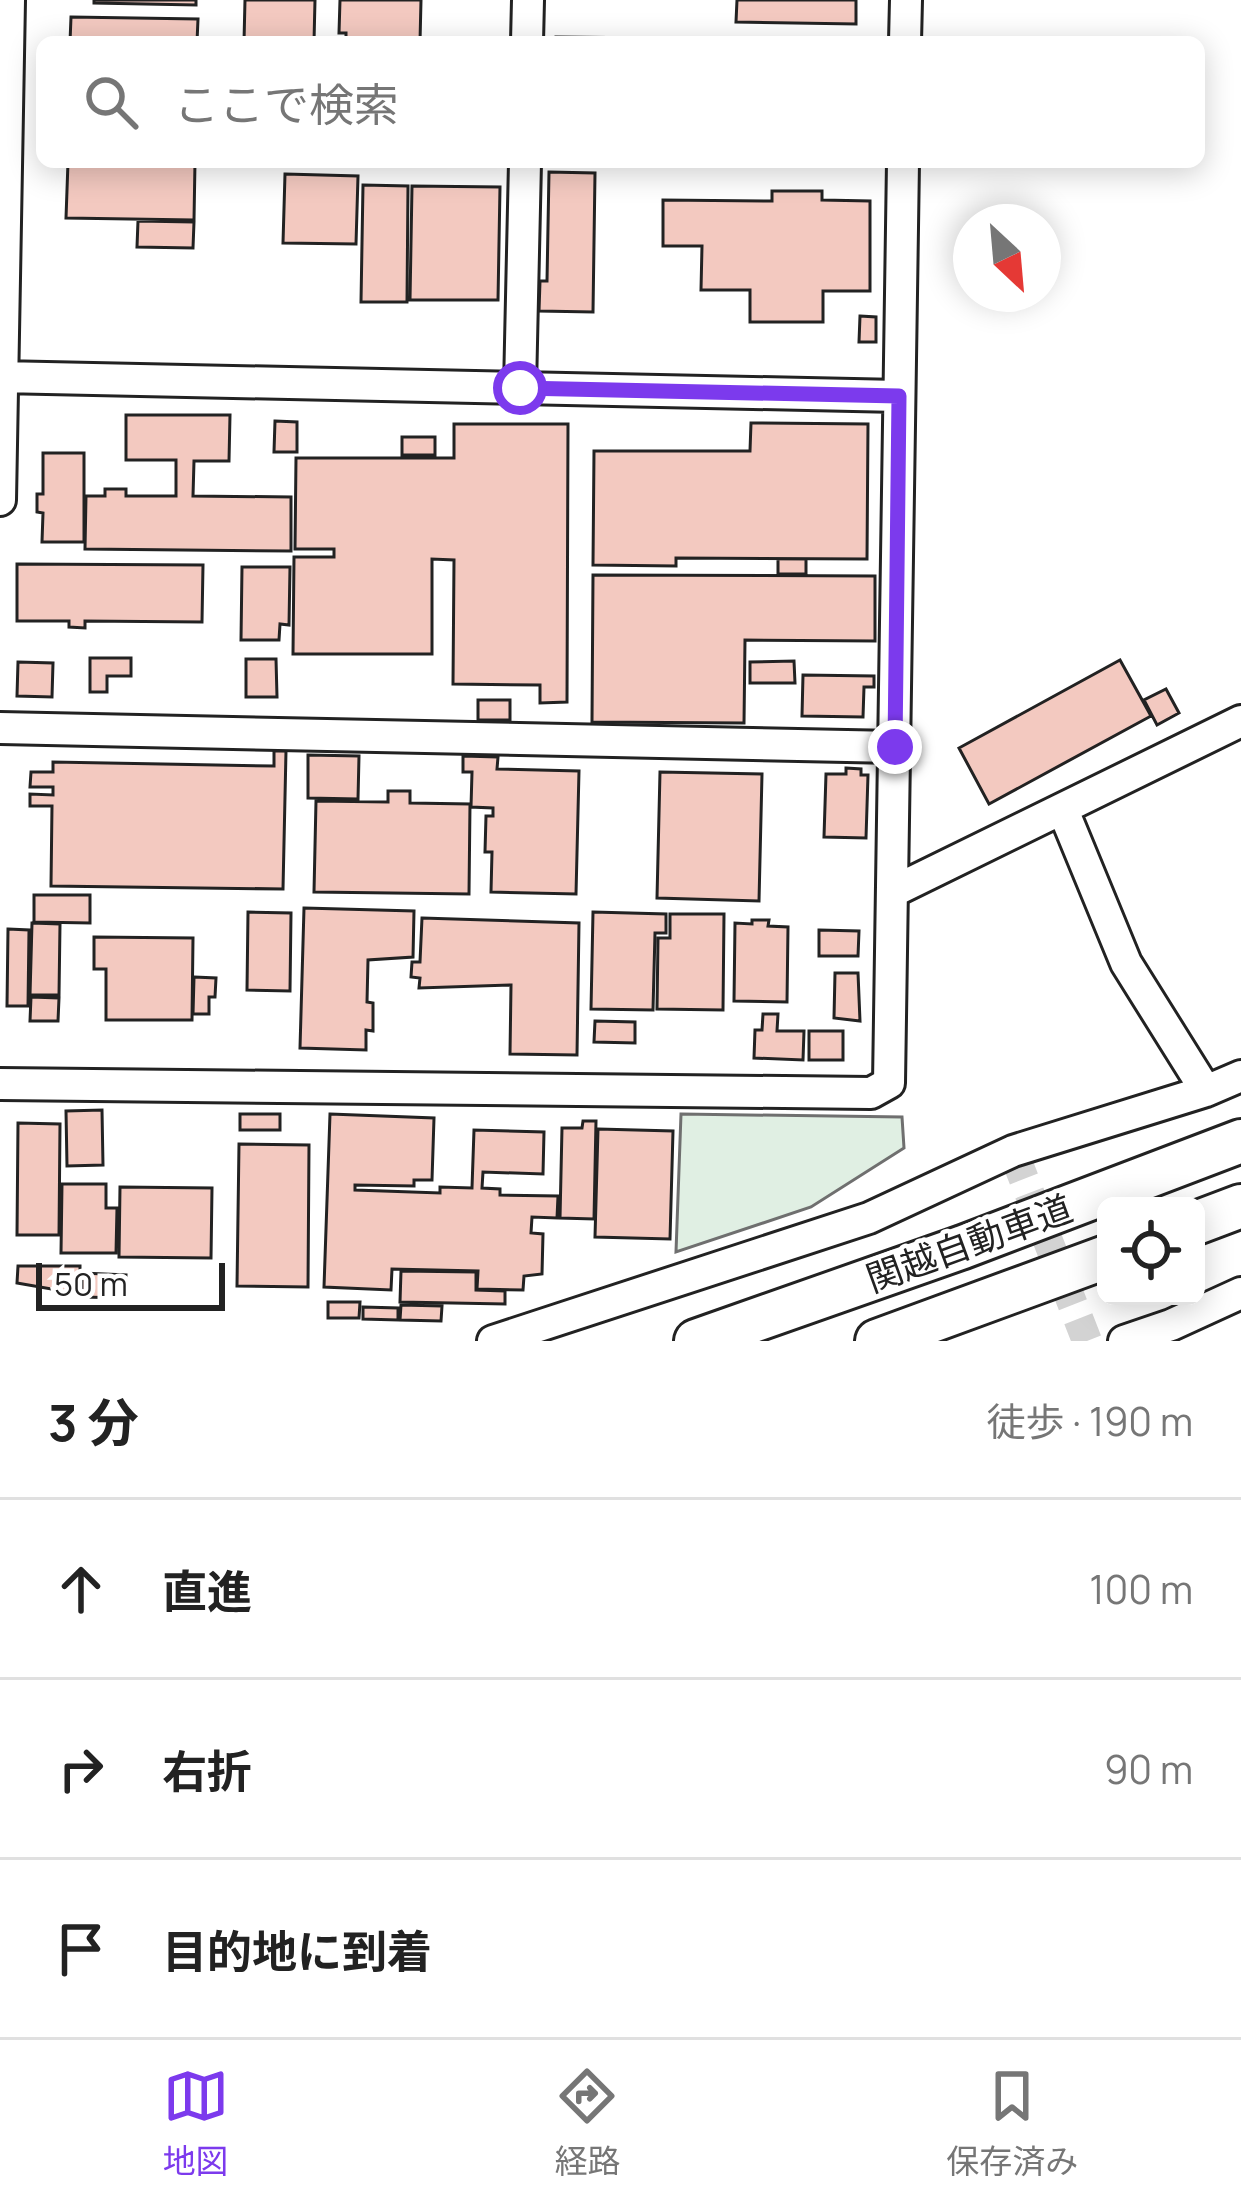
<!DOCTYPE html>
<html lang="ja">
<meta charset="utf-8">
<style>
body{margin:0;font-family:Manrope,"Noto Sans JP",sans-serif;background:#f6f6f6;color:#222}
.controls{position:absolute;right:36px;bottom:36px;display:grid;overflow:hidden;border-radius:18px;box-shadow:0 6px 30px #0003}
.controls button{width:108px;height:108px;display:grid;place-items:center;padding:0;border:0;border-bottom:3px solid #e0e0e0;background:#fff;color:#222;font:60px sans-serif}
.compass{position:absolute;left:953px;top:204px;width:108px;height:108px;border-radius:50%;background:#fff;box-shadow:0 6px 30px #0003;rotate:154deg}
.scale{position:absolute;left:36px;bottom:30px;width:189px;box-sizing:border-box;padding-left:12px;border:6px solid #222;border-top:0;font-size:33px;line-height:42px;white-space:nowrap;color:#222;-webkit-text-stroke:9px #fff;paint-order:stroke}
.stop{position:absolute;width:36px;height:36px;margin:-27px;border:9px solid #7c3aed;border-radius:50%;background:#fff}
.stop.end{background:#7c3aed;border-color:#fff;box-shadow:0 3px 12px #0008}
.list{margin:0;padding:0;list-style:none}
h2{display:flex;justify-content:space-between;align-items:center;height:156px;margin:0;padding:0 48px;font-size:51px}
h2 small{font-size:39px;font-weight:400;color:#767676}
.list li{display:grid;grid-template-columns:78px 1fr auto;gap:36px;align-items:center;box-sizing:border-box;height:180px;padding:0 48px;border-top:3px solid #e0e0e0}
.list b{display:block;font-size:45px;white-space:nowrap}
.list em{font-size:39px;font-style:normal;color:#767676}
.icon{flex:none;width:66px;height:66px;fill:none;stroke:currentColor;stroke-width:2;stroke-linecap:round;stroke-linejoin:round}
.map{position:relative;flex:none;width:1241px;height:1341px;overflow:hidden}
.search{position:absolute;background:#fff;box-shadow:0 6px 30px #0003;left:36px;right:36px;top:36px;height:132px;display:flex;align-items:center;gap:30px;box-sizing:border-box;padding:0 42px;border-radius:18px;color:#767676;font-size:45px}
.sheet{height:696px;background:#fff}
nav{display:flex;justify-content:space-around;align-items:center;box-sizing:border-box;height:168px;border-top:3px solid #e0e0e0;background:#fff;font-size:33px;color:#767676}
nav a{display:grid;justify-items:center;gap:6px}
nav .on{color:#7c3aed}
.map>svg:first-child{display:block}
</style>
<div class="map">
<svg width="1241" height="1341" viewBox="0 0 1241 1341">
<rect width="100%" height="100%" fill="#fff"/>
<path fill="#e0efe3" stroke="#6f6f6f" stroke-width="3" d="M681,1114L902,1117L904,1148L811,1207L676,1252Z"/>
<path fill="#f3c9c0" stroke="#222" stroke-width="3" d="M94,0H196V5L94,3Z
M245,0H315L314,42H244Z
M340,0H421L420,42H346V33H339Z
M737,0H856V24L736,22Z
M71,17L198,19L197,42H70Z
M556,37L870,40L556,42Z
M68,162H195L194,220L66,218Z
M549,172L595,173L593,312L539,311L540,281H547Z
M285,174L358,176L356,244L283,243Z
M363,185L408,186L407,302H361Z
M412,186L500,187L498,300H410Z
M772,191H822V200L870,201V291H823V322H750V290H701L702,246H663V200L772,201Z
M138,221L194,222L193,248L137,247Z
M860,316L876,317V342H859Z
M126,415H230L229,461H194L193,496L291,497V551L85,549L86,496H105V489H126V496H176V460H126Z
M275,421L297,422V452H274Z
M751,423L868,424L867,559L676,558V566L593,565L594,451H750Z
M454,424H568L567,702L540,703V685L453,684L454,560L432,559V654H293L294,557H334V549H295L296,458H454Z
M402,437H435V455H402Z
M43,453H84V542H42L43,513L37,512V494H43Z
M778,559H806V574H778Z
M17,564L203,565L202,622L85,621V628L69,627V621H17Z
M242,567H290L289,625L280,624L279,640H241Z
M593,575L875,576V641L745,640L744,723L592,722Z
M90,658H131V676H107V692H90Z
M246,659H276L277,697H246Z
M1120,660L1151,716L989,804L959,748Z
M794,661L795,683H750V662Z
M18,662L53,663L52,697L17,696Z
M803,675L874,676V687H864L863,717L802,716Z
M1166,689L1179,713L1157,725L1144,700Z
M478,700H510V720H478Z
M274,751H286L283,889L51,886L52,806H30V794L53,795V787H30L31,772H53V762L274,766Z
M308,755L359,756L358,799L308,798Z
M463,756L498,757L497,769L579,771L576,894L491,892L492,852H485L486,816H493V808L471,807L472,772H463Z
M846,768L861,769V775H868L866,838L824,837L826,774H846Z
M660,772L762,774L759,901L657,898Z
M388,791H410V803L470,804L469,894L314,892L316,801L388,802Z
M34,895H90V923L34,922Z
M304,908L414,911L413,957L368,960L367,1002L373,1003V1031L366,1030V1050L300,1048Z
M248,912L291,913L290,991L247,990Z
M593,912L666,914V933H655L653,1010L591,1009Z
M670,914H724L723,1010L657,1009L658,938H670Z
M422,918L579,923L577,1055L510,1054L511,985L419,988L420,978L411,977L412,962H420Z
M752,920H769L768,926L788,927L787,1002L734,1001L735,923L752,924Z
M32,923L60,924L59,995H30Z
M8,929L29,930L28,1006H7Z
M819,930L859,931L858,956H819Z
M94,937L193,938L192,1020H106V969H94Z
M835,973H858L860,1021L834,1018Z
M194,977L216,978L215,997H209V1014H193Z
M31,997L59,998L58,1021H30Z
M763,1014H778L777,1031H804L803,1060L754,1058L755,1030H762Z
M595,1021L635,1022V1043L594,1042Z
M809,1031H843V1060H809Z
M102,1110L103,1165L67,1166L66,1111Z
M240,1114H280V1130H240Z
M330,1114L434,1118L432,1180H414V1186L355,1185V1190L440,1193V1187L472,1188L474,1130L544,1132L543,1174L483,1172L482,1188L500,1189V1195L558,1196L557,1218L532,1217L531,1233L543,1234L542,1274L524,1276L523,1290L477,1289L478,1271L392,1269L391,1290L324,1287Z
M583,1121H596L594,1219L560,1218L562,1128H582Z
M18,1123L60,1124L59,1235H17Z
M598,1129L673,1131L670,1239L595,1237Z
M239,1144L309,1145L308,1287L237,1286Z
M62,1184H106V1208H117L116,1253H61Z
M120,1187L212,1188L211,1258L119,1257Z
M18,1266H80V1294L17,1283Z
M401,1271L476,1272V1290L505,1291V1304L400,1302Z
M82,1273L126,1275L125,1298L82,1297Z
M328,1302H360L359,1318H328Z
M401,1305L442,1306L441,1321L400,1320Z
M363,1307L398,1308V1320L363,1319Z"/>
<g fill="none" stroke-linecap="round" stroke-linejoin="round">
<path stroke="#d3d3d3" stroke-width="30" stroke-dasharray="30 15" stroke-linecap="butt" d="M1013,1151L1087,1341"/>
<g stroke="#222" stroke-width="36">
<path id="minor" d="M527,42L528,0
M905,42L906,0
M0,377L899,396
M520,388L525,162
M0,500L9,0
M0,728L895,747
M1063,810L1126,963L1206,1091
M892,892L1241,721
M0,1084L871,1093L889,1083L903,162
M493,1341L869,1218L1013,1151L1206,1091L1241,1076
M1124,1341L1171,1325L1241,1293"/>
</g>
<g stroke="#222" stroke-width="48">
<path id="highway" d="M1196,1223L1241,1206
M696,1341L963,1247L1241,1141
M877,1341L1106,1257"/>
</g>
<use href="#minor" stroke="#fff" stroke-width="30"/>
<use href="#highway" stroke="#fff" stroke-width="42"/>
</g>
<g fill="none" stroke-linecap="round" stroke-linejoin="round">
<path stroke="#7c3aed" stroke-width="15" d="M520,388L899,396L895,747"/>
</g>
<g text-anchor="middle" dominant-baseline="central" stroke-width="9" stroke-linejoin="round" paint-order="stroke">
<g font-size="36" fill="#222" stroke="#fff">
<text transform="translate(969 1243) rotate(-20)">関越自動車道</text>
</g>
</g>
</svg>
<div class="controls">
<button><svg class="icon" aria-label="locate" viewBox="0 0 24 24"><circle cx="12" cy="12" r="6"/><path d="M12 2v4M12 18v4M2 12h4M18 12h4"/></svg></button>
</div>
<svg class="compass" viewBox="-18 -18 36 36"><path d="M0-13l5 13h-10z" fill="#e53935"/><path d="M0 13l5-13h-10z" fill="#767676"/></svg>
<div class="scale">50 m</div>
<div class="stop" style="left:520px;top:388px"></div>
<div class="stop end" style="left:895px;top:747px"></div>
<div class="search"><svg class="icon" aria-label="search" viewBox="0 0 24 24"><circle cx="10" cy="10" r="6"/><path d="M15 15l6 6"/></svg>ここで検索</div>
</div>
<section class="sheet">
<h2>3 分<small>徒歩 · 190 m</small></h2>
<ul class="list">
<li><svg class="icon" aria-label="ahead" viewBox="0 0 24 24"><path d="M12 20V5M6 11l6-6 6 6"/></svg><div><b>直進</b></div><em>100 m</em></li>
<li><svg class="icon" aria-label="right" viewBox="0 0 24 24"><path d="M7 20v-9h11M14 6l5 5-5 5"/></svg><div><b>右折</b></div><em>90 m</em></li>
<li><svg class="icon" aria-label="arrive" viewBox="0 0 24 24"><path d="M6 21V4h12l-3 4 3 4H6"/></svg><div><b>目的地に到着</b></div></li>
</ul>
</section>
<nav>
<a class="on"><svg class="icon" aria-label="map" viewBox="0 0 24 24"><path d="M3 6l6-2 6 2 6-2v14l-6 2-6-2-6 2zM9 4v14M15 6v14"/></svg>地図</a>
<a><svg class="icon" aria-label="directions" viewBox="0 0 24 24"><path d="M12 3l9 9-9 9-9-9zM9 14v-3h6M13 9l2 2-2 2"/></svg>経路</a>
<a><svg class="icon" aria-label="saved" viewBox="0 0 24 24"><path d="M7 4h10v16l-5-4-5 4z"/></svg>保存済み</a>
</nav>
